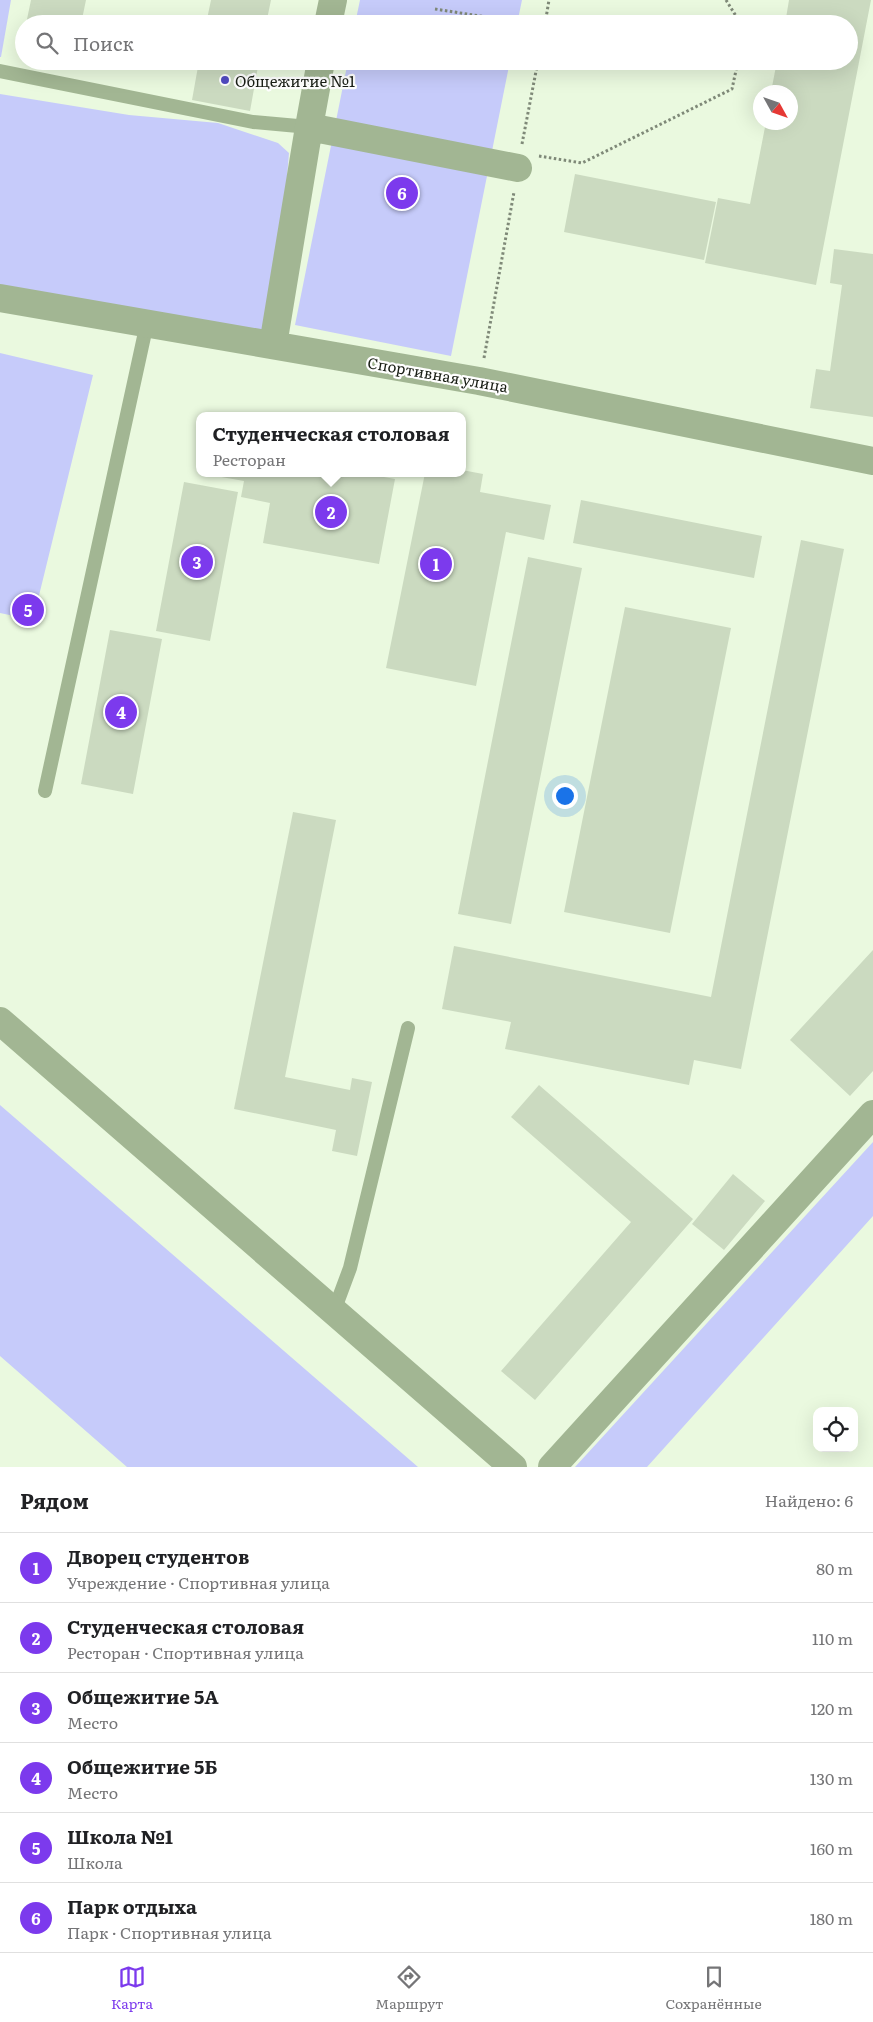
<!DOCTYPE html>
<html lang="ru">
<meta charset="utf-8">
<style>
body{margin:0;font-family:Literata,serif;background:#f2f2f2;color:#202124}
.controls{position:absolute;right:15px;bottom:15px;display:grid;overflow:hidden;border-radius:10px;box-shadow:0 5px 20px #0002}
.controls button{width:45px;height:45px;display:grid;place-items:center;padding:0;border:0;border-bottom:1px solid #e0e0e0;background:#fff;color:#202124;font:25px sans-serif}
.compass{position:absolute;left:753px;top:85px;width:45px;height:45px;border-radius:50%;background:#fff;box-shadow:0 5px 20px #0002;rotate:130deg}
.you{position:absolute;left:564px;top:795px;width:18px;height:18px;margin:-12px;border:4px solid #fff;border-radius:50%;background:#1a73e8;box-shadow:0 0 0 8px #1a73e833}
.badge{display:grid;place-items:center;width:32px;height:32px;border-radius:50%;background:#7c3aed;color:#fff;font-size:16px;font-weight:700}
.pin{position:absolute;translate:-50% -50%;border:2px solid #fff;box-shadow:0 1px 5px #0006}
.popup{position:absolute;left:196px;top:412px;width:270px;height:65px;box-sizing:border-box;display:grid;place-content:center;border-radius:10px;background:#fff;filter:drop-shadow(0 1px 4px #0005);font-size:16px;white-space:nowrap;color:#757577}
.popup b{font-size:19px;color:#202124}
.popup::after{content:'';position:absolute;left:50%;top:100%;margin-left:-10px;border:10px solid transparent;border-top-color:#fff}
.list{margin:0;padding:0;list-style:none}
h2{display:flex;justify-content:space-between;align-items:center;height:65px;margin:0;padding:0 20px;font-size:21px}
h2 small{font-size:16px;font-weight:400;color:#757577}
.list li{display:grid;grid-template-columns:32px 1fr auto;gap:15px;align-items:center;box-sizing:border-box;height:70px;padding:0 20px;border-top:1px solid #e0e0e0}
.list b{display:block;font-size:19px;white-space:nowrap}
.list p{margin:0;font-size:16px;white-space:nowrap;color:#757577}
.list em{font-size:16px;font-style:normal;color:#757577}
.icon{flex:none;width:28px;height:28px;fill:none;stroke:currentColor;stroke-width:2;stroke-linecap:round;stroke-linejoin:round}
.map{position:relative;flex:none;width:873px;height:1467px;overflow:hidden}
.search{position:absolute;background:#fff;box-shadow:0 5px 20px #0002;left:15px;right:15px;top:15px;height:55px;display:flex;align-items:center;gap:12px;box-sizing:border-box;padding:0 18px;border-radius:28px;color:#757577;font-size:19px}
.sheet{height:485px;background:#fff}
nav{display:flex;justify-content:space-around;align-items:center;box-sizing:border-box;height:70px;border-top:1px solid #e0e0e0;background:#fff;font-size:14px;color:#757577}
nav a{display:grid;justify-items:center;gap:2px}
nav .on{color:#7c3aed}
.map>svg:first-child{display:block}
</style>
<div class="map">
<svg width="873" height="1467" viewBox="0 0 873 1467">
<rect width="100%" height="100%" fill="#eaf9df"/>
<path fill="#c6cbfa" d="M0,0H11L1,57H0Z
M360,0H522L517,24H355Z
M348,61H510L451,356L295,325Z
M0,94L129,115L218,123L278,143L289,153L273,345L0,290Z
M0,353L93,375L33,620L0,613Z
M0,1105L418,1467H127L0,1356Z
M873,1142V1216L647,1467H575Z"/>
<path fill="#cbdac0" d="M31,0H86L81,24H26Z
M211,0H271L266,24H206Z
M789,0H871L816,285L705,263L718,198L750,204L766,122H790V92H771L777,61H849V24H785Z
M23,39H24V57L19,56Z
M47,61H73L72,67Z
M199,61H259L250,111L192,100Z
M575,174L716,202L704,260L564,232Z
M834,249L873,254V417L810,408L816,369L830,371L842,285L830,283Z
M462,470L483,474L480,492L551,505L544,540L506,532L476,686L386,668L425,473H462Z
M210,473H362L395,479L379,564L263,543L270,503L241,497L244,481L210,475Z
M184,482L238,492L210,641L156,631Z
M581,500L762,536L754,578L573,543Z
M801,540L844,549L741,1069L694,1060L689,1085L505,1049L511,1022L442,1009L454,946L711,997Z
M528,557L582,568L511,924L458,914Z
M625,607L731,628L670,933L564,912Z
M110,630L162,639L133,794L81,784Z
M293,812L336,820L285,1077L350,1090L352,1078L372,1082L357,1156L332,1151L336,1130L234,1109Z
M873,950V1071L850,1096L790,1040Z
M539,1085L693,1219L535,1400L501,1371L631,1222L511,1117Z
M733,1174L765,1201L724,1250L692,1224Z"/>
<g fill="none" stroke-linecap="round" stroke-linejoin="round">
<path stroke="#7f8978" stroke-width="3" stroke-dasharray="2.5 2.5" stroke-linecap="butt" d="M726,0L741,24
M435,9L531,24
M545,24L549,0
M522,144L538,61
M539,156L582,163L732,89L738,61
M484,358L514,192"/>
<path stroke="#a2b693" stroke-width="14" d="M0,71L253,122L309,127
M45,791L147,323
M334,1311L350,1268L408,1028"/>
<path stroke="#a2b693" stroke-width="28" d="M328,24L333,0
M309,127L518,168
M0,298L479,381L873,461
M273,345L309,127L321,61
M552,1467L873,1114"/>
<path stroke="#a2b693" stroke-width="28" d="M0,1021L513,1467"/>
</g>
<circle fill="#524bc2" stroke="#fff" stroke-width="2" cx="225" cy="80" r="5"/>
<g text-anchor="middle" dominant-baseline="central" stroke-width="4.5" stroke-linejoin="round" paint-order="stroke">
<g font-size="15" fill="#191e15" stroke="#fff" text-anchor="start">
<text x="235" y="80">Общежитие №1</text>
</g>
<g font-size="15" fill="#191e15" stroke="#fff">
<text transform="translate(438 374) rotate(10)">Спортивная улица</text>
</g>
</g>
</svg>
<div class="controls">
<button><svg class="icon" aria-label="locate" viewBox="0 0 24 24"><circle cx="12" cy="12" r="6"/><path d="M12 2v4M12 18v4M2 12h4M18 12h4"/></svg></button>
</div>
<svg class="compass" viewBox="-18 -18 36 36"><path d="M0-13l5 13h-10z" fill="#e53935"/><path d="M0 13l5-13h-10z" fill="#757577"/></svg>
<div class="you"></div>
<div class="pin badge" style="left:436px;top:564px">1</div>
<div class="pin badge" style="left:331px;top:512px">2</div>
<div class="popup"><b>Студенческая столовая</b>Ресторан</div>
<div class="pin badge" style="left:197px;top:562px">3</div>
<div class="pin badge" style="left:121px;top:712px">4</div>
<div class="pin badge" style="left:28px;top:610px">5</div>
<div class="pin badge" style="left:402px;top:193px">6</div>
<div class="search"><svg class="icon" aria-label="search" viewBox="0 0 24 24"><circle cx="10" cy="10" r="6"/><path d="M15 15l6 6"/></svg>Поиск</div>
</div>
<section class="sheet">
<h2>Рядом<small>Найдено: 6</small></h2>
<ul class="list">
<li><span class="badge">1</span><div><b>Дворец студентов</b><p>Учреждение · Спортивная улица</p></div><em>80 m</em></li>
<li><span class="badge">2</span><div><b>Студенческая столовая</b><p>Ресторан · Спортивная улица</p></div><em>110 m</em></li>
<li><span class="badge">3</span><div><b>Общежитие 5А</b><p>Место</p></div><em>120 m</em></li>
<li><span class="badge">4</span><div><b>Общежитие 5Б</b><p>Место</p></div><em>130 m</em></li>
<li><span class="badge">5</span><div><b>Школа №1</b><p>Школа</p></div><em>160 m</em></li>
<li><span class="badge">6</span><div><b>Парк отдыха</b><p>Парк · Спортивная улица</p></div><em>180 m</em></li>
</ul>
</section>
<nav>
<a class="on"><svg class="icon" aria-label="map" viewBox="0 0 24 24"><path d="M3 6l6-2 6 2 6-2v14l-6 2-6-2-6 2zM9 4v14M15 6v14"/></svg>Карта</a>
<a><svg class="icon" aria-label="directions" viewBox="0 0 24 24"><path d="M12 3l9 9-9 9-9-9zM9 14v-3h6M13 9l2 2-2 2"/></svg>Маршрут</a>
<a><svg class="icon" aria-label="saved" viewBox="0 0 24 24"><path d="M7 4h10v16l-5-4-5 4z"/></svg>Сохранённые</a>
</nav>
